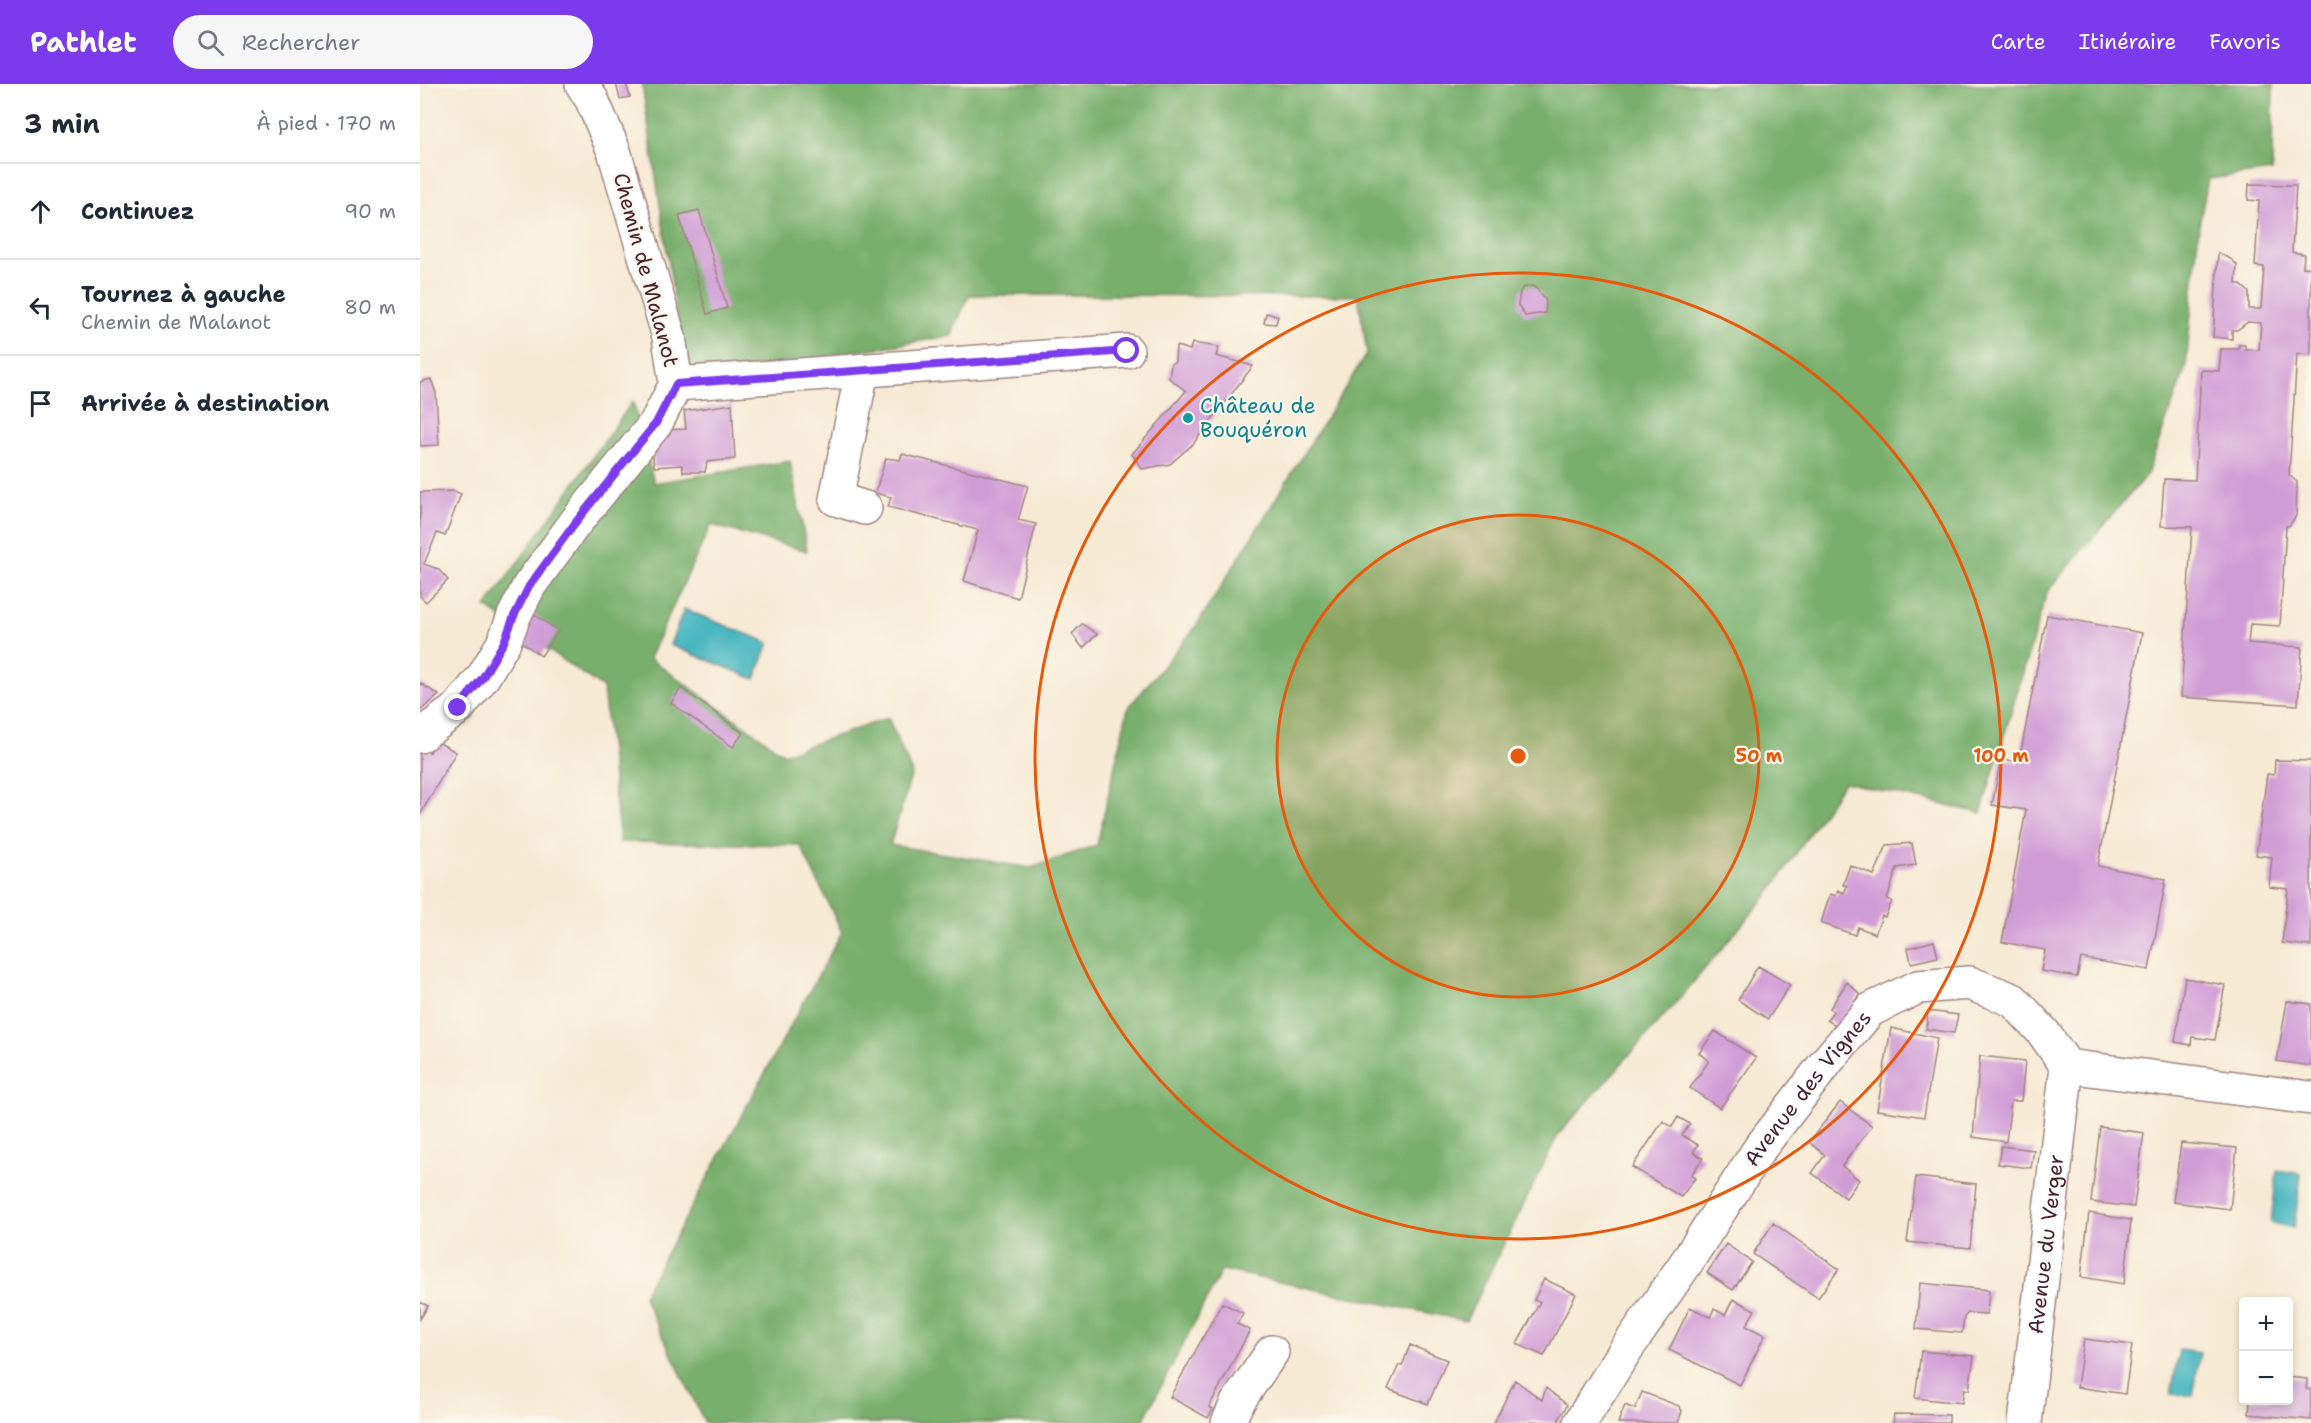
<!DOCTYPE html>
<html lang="fr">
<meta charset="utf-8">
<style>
body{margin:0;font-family:"Shantell Sans",sans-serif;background:#f6f6f7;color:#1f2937}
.controls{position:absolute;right:18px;bottom:18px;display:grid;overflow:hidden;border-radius:6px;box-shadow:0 3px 9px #0003}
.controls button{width:54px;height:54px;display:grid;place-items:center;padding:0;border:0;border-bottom:2px solid #e0e1e3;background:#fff;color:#1f2937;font:30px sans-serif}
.stop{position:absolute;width:18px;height:18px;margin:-14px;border:4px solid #7c3aed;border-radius:50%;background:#fff}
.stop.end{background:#7c3aed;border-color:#fff;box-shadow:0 2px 6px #0008}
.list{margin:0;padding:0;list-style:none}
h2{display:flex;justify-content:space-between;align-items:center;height:78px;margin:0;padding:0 24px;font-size:26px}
h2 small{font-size:20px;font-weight:400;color:#747a83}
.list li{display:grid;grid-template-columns:39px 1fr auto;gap:18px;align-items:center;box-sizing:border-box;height:96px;padding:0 24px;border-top:2px solid #e0e1e3}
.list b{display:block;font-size:22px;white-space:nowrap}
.list p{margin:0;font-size:20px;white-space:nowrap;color:#747a83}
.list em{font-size:20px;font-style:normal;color:#747a83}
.icon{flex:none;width:33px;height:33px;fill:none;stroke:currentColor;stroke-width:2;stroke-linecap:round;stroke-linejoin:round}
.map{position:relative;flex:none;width:1891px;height:1339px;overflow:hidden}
header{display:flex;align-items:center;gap:36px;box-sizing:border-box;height:84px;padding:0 30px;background:#7c3aed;color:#fff}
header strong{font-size:28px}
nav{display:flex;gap:33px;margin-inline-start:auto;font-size:21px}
.search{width:420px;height:54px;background:#f6f6f7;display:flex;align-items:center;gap:15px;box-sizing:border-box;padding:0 21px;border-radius:33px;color:#747a83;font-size:22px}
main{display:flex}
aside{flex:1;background:#fff}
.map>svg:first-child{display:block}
</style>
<header>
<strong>Pathlet</strong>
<div class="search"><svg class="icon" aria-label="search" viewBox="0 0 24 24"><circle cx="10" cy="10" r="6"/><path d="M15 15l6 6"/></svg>Rechercher</div>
<nav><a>Carte</a><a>Itinéraire</a><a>Favoris</a></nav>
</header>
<main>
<aside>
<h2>3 min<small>À pied · 170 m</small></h2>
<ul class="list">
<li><svg class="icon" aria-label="ahead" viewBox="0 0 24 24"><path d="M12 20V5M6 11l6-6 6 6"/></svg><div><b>Continuez</b></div><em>90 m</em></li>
<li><svg class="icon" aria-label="left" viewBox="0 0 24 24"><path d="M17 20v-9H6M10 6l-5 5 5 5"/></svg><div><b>Tournez à gauche</b><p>Chemin de Malanot</p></div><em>80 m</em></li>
<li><svg class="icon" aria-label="arrive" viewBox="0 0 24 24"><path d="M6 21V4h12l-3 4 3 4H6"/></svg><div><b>Arrivée à destination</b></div></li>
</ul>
</aside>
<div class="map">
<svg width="1891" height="1339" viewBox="0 0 1891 1339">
<rect width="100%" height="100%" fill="#fbf7ec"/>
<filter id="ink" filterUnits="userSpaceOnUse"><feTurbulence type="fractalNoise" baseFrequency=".0167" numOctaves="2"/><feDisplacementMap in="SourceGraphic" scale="12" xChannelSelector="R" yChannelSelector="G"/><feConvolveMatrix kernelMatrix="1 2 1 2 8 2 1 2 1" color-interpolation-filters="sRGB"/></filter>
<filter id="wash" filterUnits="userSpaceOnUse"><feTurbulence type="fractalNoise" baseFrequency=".008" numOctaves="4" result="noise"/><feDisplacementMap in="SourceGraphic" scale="24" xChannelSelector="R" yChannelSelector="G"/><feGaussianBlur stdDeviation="1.35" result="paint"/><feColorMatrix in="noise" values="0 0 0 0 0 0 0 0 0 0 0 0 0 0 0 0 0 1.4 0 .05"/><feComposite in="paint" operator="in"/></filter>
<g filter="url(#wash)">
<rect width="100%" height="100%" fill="#f6ead4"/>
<path fill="#78af6c" stroke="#61674c" stroke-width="1.5" d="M222,0H1853L1852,87L1788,95L1779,141L1766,283L1727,390L1627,508L1561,729L1424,698L1352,805L1261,913L1138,1051L1046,1237L802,1186L722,1339H285L223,1212L422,848L380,761L200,758L183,604L66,523L213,317L234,399L370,377L387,467L291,441L229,574L364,670L468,634L492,689L470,761L611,784L677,761L708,624L775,544L947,269L938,212L549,211L531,252L266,295Z"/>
<path fill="#48b7c0" stroke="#496b76" stroke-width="1.5" d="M264,525L349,559L335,595L250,561Z
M1857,1086L1881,1090L1874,1144L1851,1139Z
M1759,1266L1780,1269L1773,1312L1751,1310Z"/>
<g id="blocks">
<path fill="#d09cd6" d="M196,0H206L210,13L200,15Z
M1829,100L1876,101L1872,168L1884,170L1883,183L1891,184V271L1877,270L1869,391L1877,398L1876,432L1869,442H1866L1860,542L1830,540L1828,559L1882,563L1878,621L1761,613L1772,443L1741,442L1744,395L1775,396L1781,286L1799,287L1801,265H1818L1819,261H1825V266H1839L1841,239L1828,238L1817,246H1812V255L1793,253L1798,169L1811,175L1817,181L1816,200H1820L1829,208V225H1841L1844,183L1835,182L1839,117L1828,116Z
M279,126L307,224L287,230L259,131Z
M1112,202L1117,205L1126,217L1125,229L1105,232L1098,221L1100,208L1102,204Z
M846,229L858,232L856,240L844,239Z
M772,259L799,263L796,272L833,282L773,360L750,380L722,385L712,370L766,307L749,294L751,280L755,277L756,262L770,266Z
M11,295L16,309L19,361L0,362V298Z
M312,320L315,375L287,378L285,388H263L262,381L234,383L232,364L245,346L266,345L264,327Z
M482,370L608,402L598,436L616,440L598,514L544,497L558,446L468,423L471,413L455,409L466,374L480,376Z
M33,407L41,410L25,452L17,449L4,480L18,485L28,496L6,518L0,512V408Z
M108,526L138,547L121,572L94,552Z
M1627,531L1722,549L1678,782L1746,795L1729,886L1661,874L1657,893L1621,887L1625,866L1582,858L1606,726L1572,721L1581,675L1599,678Z
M662,540L677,550L663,564L652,550Z
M0,599L19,611L0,627Z
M261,604L323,649L313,663L251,619Z
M16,657L36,668L0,731V665L10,668Z
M1855,676L1891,677V862L1862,859L1868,805L1849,803L1852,773L1836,771L1847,690L1854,691Z
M1492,759L1496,781L1477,784L1467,815L1472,817L1465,833L1462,832L1455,850L1438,843L1435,851L1401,839L1410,810L1416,812L1418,806L1424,809L1427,802L1423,801L1430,781L1454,791L1467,761Z
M1514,857L1518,873L1491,879L1488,864Z
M1338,882L1370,901L1348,935L1318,916Z
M1765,894L1805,901L1795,956L1772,953L1771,961L1755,958Z
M1427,898L1440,910L1417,942L1407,936L1413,927L1410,924Z
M1867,917L1891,920V982L1857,977Z
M1508,927L1538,931L1534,949L1506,945Z
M1471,944L1517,954L1504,1033L1457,1026Z
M1295,947L1336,974L1300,1024L1270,1004L1289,977L1279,969Z
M1560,972L1605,977L1601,1017H1591L1586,1058L1553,1053Z
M1420,1018L1452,1042L1422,1082L1439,1096L1426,1114L1392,1089L1405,1071L1389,1058Z
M1258,1033L1270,1040L1262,1051L1278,1061L1273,1068L1283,1074L1271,1091L1275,1094L1261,1113L1212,1083L1243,1037L1252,1043Z
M1680,1043L1724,1049L1714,1123L1671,1118Z
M1761,1059L1817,1064L1810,1125L1753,1118Z
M1581,1062L1614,1066L1611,1084L1578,1080Z
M1496,1093L1556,1100L1550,1164L1487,1158Z
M1669,1129L1711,1136L1704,1200L1661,1193Z
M1353,1139L1419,1185L1398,1214L1333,1170Z
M1306,1160L1332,1178L1313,1206L1287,1189Z
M1124,1195L1156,1210L1124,1272L1097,1260L1120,1218L1114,1216Z
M1500,1199L1569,1206L1567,1230L1548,1229L1544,1233L1542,1249L1496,1245Z
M1313,1215L1335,1226L1326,1242L1345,1251L1320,1301L1249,1266L1270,1223L1290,1233L1294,1225L1305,1231Z
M0,1218L8,1222L0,1235Z
M802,1219L823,1229L817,1240L830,1246L789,1323L793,1325L788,1334L750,1313Z
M1664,1255L1712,1261L1705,1310L1657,1303Z
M990,1261L1027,1276L1008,1320L968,1305L979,1281L982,1282Z
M1501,1267L1554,1272L1549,1306L1544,1305L1542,1319L1495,1314Z
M1868,1293L1887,1295L1886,1305L1891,1306V1336L1829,1330L1830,1316H1868Z
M1095,1296L1122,1316L1126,1304L1147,1321L1137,1339L1111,1337L1110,1339H1074Z
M1222,1308L1259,1322L1262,1327L1258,1339H1198L1205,1321L1215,1325Z
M1474,1330L1529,1331V1339H1473Z"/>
</g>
</g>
<g filter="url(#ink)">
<use href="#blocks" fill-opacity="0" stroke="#a08480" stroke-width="1.5"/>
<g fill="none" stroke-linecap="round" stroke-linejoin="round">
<g stroke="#a08480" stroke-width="36">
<g id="minor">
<path d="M442,287L416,415L445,424"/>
<path d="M256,300L707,267"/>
<path d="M0,652L38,624L63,593L84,558L94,532L109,502L155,439L236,339L256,300L249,253L194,67L172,16L162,0"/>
<path d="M808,1339L817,1319L852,1268"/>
<path id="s1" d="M1160,1339L1203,1270L1266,1179L1340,1064L1408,976L1450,926L1498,903L1549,899L1593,916L1623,948L1647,982L1891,1014"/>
<path id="s2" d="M1605,1339L1647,982"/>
</g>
</g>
<use href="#minor" stroke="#fff" stroke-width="33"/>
</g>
</g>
<g fill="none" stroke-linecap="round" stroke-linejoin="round" filter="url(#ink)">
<path stroke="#7c3aed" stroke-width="8" d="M38,624L63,593L84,558L94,532L109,502L155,439L236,339L256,300L707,267"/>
</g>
<circle cx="1098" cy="672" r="241" fill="#e8590c" fill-opacity=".12"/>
<g fill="none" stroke="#e8590c" stroke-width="3">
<circle cx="1098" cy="672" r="241"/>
<circle cx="1098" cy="672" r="483"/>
</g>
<circle fill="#0f9aa8" stroke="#fbf7ec" stroke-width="2" cx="768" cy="334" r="6"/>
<g text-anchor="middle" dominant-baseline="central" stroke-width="4.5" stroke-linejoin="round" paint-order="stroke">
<g font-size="21" fill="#4a1f2b" stroke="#fbf7ec">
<text transform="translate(226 186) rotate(75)">Chemin de Malanot</text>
<text stroke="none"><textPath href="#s1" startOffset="405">Avenue des Vignes</textPath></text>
<text stroke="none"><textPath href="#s2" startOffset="180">Avenue du Verger</textPath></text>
</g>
<g font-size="21" fill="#0d838f" stroke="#fbf7ec" text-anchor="start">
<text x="780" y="322">Château de<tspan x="780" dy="24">Bouquéron</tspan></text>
</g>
</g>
<circle cx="1098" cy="672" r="9" fill="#e8590c" stroke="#fbf7ec" stroke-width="3"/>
<g font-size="18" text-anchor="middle" font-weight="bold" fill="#e8590c" stroke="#fbf7ec" stroke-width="4.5" stroke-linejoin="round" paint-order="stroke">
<text x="1339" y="678">50 m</text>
<text x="1581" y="678">100 m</text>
</g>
</svg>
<div class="controls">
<button>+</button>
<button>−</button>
</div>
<div class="stop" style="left:707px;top:267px"></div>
<div class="stop end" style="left:38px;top:624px"></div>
</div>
</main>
